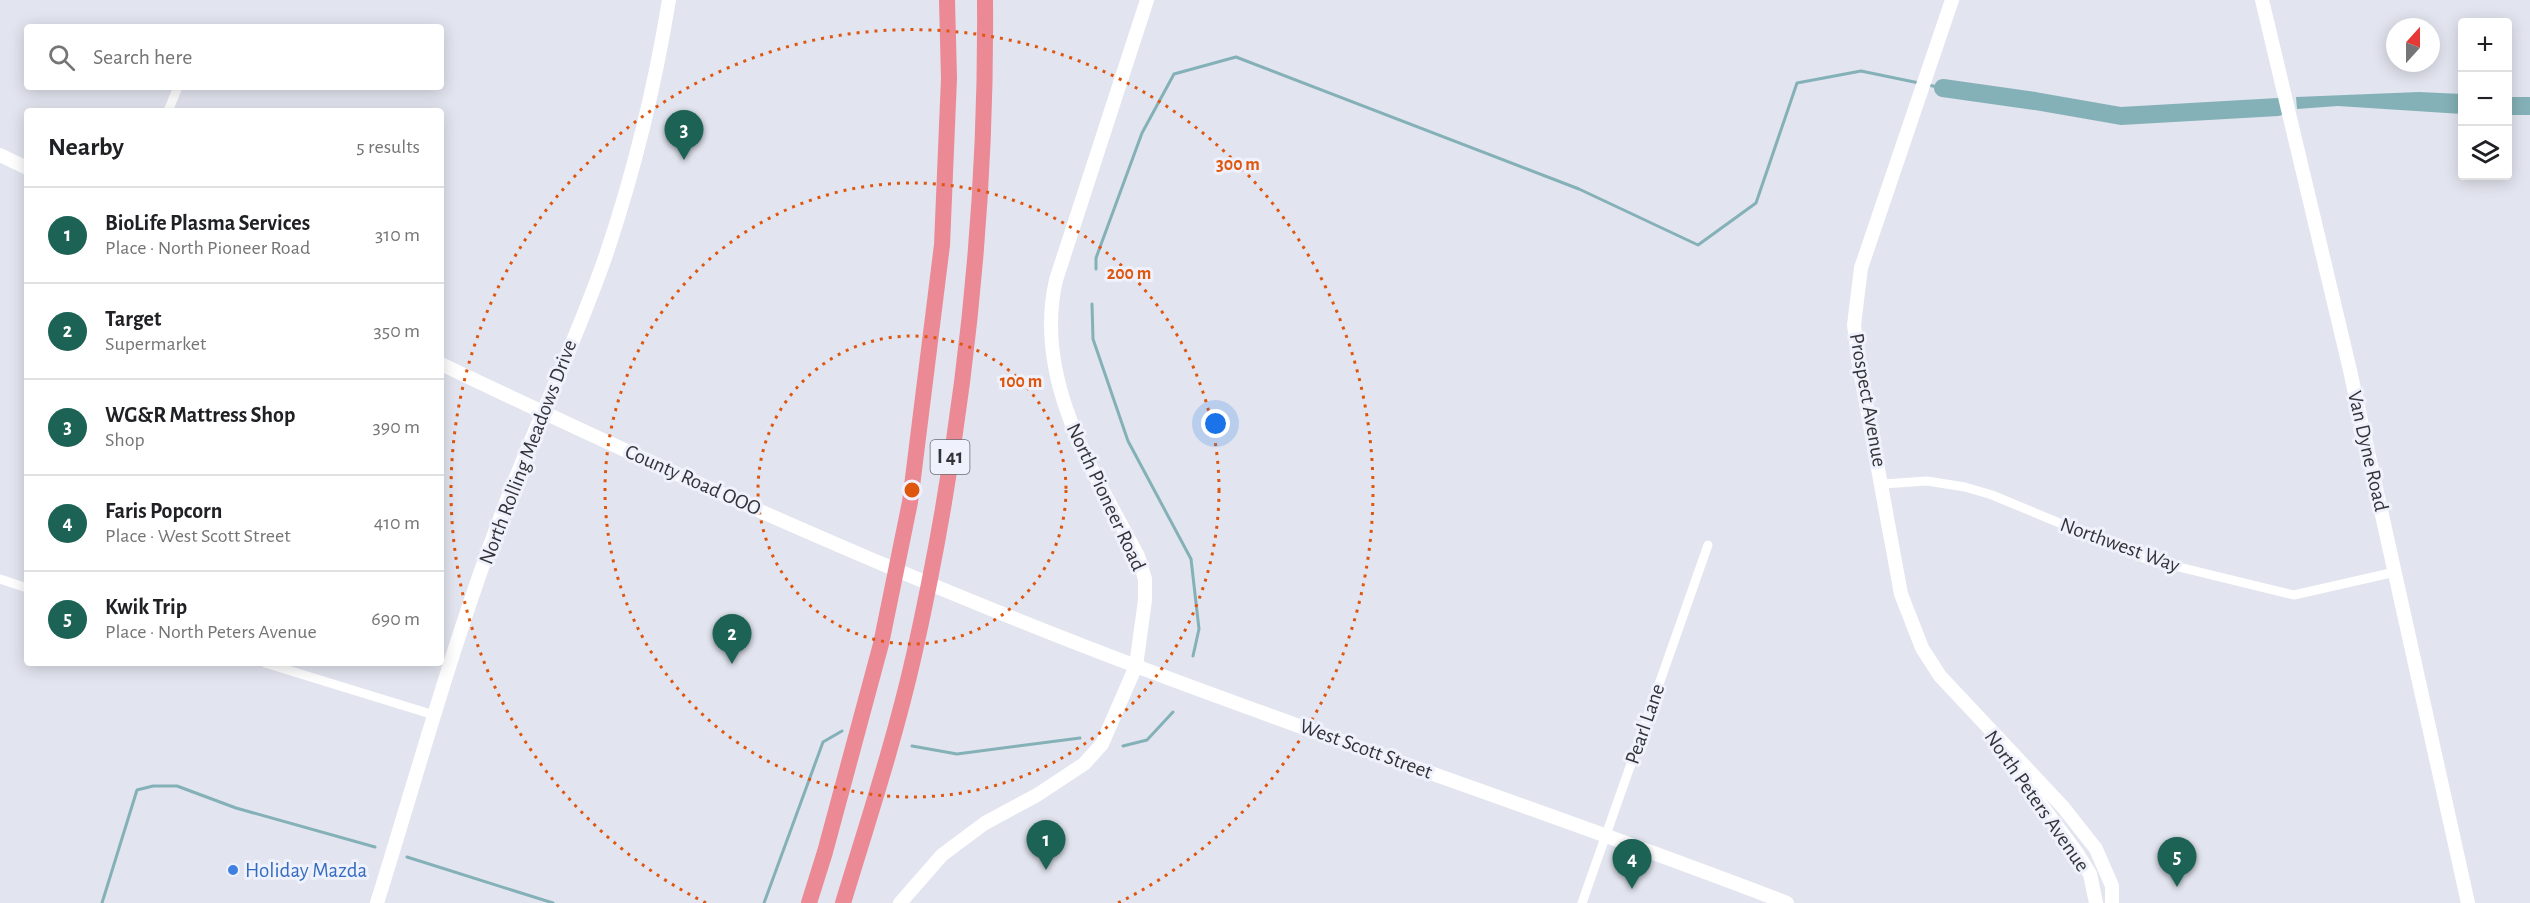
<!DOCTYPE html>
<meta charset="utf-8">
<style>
body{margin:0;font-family:"Alegreya Sans",sans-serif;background:#f6f6f6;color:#202124}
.controls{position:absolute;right:18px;top:18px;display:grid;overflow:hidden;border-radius:6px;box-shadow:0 3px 15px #0003}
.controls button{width:54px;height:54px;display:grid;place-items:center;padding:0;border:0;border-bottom:2px solid #e0e0e0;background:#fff;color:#202124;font:30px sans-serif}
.compass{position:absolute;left:2386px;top:18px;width:54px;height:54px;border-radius:50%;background:#fff;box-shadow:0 3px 15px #0003;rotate:21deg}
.you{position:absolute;left:1216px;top:424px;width:21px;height:21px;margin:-15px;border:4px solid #fff;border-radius:50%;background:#1a73e8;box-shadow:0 0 0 9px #1a73e833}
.badge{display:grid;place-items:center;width:39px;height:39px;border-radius:50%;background:#1c6255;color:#fff;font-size:20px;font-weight:700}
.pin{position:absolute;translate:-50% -50px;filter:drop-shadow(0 2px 3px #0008)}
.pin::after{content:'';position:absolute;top:32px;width:21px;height:18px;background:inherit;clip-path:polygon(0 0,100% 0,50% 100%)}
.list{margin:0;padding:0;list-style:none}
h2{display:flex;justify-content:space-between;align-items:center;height:78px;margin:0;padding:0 24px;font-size:26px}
h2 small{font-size:20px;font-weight:400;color:#757577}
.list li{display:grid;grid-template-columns:39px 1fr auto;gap:18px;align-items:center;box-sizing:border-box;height:96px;padding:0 24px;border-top:2px solid #e0e0e0}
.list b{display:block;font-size:22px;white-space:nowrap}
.list p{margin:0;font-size:20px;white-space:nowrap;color:#757577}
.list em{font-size:20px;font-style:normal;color:#757577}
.icon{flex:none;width:33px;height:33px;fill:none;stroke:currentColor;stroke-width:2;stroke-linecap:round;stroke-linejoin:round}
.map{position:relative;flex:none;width:2530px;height:903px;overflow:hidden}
.search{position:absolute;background:#fff;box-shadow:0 3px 15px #0003;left:24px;top:24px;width:420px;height:66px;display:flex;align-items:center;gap:15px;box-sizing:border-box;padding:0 21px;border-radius:6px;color:#757577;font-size:22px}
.panel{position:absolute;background:#fff;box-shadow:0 3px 15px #0003;left:24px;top:108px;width:420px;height:558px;border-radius:6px}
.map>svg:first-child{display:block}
</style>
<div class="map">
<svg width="2530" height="903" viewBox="0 0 2530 903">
<rect width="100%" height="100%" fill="#e2e4ef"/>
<path fill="#84b1b7" d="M2419,92L2462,94V114L2338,106L2297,109L2296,97Z
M2508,97H2530V115H2508Z"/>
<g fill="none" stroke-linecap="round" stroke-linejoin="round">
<path stroke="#84b1b7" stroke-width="3" d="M1928,85L1943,88
M1096,269V258L1142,133L1174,74L1236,57L1579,189L1698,245L1756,203L1797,83L1861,71L1919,83
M1092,304L1093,339L1128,441L1191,559L1199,629L1193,656
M912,746L957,754L1080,738
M1123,746L1147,740L1173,712
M407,857L553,903
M102,903L137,790L153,786H177L236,808L375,847
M764,903L823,742L842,731"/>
<path stroke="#84b1b7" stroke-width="18" d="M1943,88L2035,101L2121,116L2278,107"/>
<path stroke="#fff" stroke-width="9" d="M168,111L178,87
M1883,484L1927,481L1965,487L1992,495L2146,559L2294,595L2395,572
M0,579L27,588
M265,663L434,715
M1582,903L1708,545"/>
<path stroke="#fff" stroke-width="14" d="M1952,0L1861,268L1854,325L1859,365L1901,594L1922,648L1940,676L2063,807L2096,849L2112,886V903
M2262,0L2349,366L2468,903
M0,155L27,168
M441,364C669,473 900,577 1136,666C1352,748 1572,820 1787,903
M2002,752L2077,853L2090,874L2096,903
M377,903C417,775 452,646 499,521C532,431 575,345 606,255C634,172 655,86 669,0
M900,903L942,855L985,823L1037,795L1084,764L1102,744L1136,666L1145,600V579L1138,556C1093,471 1033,379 1056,280L1147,0"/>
<path stroke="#eb8995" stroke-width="16" d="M809,903L825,852L881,644L910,502L942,245L949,78L947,0
M843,903C868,821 895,739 914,655C962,440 987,220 985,0"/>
</g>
<g fill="none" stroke="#df570e" stroke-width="3" stroke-dasharray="3 6">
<circle cx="912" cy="490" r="154"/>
<circle cx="912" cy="490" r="307"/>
<path d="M706 903A461 461 0 1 1 1118 903"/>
</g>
<circle fill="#3f7fe0" stroke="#eff2fc" stroke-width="2" cx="233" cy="870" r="6"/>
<g text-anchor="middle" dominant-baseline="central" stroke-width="6" stroke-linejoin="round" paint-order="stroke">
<rect fill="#eff2fc" stroke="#6b6d73" stroke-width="1.5" x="930.5" y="440" width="39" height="34" rx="4.5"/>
<g font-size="20" font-weight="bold" fill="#333438">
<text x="950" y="457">I 41</text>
</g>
<g font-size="21" fill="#333438" stroke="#eff2fc">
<text transform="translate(1868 400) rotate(80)">Prospect Avenue</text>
<text transform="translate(2368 451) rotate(77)">Van Dyne Road</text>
<text transform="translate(528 452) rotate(-69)">North Rolling Meadows Drive</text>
<text transform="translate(693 480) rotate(24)">County Road OOO</text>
<text transform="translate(1106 497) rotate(65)">North Pioneer Road</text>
<text transform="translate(2120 545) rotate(20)">Northwest Way</text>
<text transform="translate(1645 724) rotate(-71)">Pearl Lane</text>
<text transform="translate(1366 749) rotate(20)">West Scott Street</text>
<text transform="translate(2037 801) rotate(55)">North Peters Avenue</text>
</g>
<g font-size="21" fill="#366cbe" stroke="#eff2fc" text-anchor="start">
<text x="245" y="870">Holiday Mazda</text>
</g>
</g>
<circle cx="912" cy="490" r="9" fill="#df570e" stroke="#eff2fc" stroke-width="3"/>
<g font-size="18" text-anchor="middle" font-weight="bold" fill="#df570e" stroke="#eff2fc" stroke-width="6" stroke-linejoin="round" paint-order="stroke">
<text x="1238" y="170">300 m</text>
<text x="1129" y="279">200 m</text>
<text x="1021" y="387">100 m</text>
</g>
</svg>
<div class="controls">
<button>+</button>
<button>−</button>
<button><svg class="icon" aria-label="layers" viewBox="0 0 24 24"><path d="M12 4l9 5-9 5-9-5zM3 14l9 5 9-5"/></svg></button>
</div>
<svg class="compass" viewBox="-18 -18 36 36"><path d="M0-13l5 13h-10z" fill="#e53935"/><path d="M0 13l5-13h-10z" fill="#757577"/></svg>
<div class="you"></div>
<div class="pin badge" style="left:1046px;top:870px">1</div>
<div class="pin badge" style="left:732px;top:664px">2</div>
<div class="pin badge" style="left:684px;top:160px">3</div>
<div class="pin badge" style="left:1632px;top:889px">4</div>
<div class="pin badge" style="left:2177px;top:887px">5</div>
<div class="search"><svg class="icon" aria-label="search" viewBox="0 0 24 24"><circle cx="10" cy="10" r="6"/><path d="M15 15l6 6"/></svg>Search here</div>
<section class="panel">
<h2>Nearby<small>5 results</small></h2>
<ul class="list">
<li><span class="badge">1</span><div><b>BioLife Plasma Services</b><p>Place · North Pioneer Road</p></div><em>310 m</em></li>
<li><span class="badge">2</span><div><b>Target</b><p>Supermarket</p></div><em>350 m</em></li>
<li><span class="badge">3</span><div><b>WG&amp;R Mattress Shop</b><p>Shop</p></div><em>390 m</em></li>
<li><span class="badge">4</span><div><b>Faris Popcorn</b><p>Place · West Scott Street</p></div><em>410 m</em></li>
<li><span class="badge">5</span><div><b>Kwik Trip</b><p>Place · North Peters Avenue</p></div><em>690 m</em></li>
</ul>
</section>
</div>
